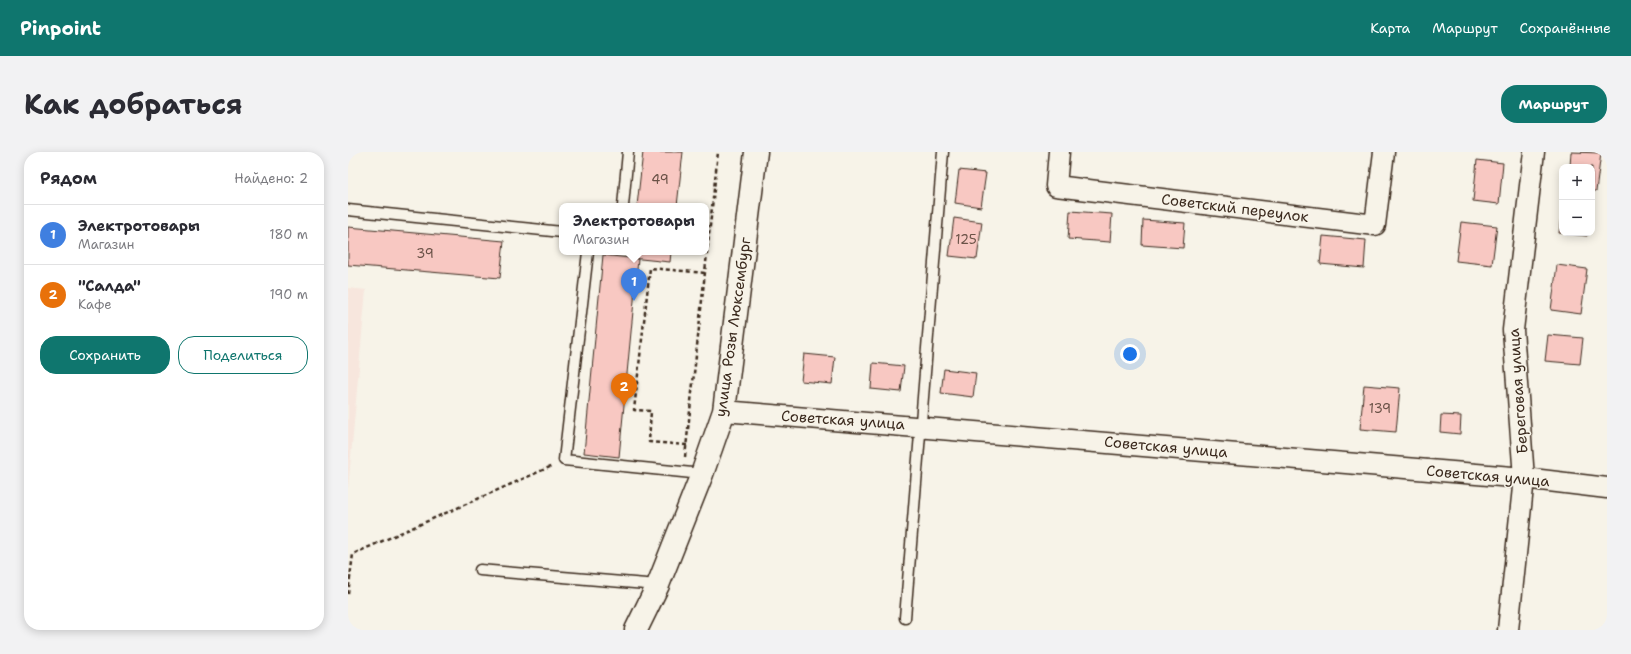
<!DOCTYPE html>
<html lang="ru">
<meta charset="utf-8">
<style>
body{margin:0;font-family:"Shantell Sans",sans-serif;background:#f2f2f3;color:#2b2b33}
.controls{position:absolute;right:12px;top:12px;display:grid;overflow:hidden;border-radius:8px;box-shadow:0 2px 10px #0003}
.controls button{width:36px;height:36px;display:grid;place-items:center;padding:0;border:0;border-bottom:1px solid #e1e1e2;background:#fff;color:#2b2b33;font:20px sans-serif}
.you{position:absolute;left:782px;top:202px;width:14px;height:14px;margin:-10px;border:3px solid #fff;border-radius:50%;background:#1a73e8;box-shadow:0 0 0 6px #1a73e833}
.badge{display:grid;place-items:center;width:26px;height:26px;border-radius:50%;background:#0f766e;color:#fff;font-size:13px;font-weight:700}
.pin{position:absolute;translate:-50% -33px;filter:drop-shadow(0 1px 2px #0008)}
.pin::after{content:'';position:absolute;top:21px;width:14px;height:12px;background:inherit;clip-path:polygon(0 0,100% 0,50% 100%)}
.popup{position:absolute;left:211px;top:51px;width:150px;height:52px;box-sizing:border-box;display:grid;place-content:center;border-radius:8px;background:#fff;filter:drop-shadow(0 1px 3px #0005);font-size:13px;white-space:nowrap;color:#7c7c81}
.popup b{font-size:15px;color:#2b2b33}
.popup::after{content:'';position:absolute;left:50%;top:100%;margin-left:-8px;border:8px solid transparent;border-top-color:#fff}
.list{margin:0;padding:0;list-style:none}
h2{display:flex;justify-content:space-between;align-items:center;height:52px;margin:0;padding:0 16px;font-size:17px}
h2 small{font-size:13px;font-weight:400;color:#7c7c81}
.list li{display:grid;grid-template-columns:26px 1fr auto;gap:12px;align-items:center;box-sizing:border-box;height:60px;padding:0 16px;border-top:1px solid #e1e1e2}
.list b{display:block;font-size:15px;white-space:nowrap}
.list p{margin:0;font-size:13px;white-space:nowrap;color:#7c7c81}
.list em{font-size:13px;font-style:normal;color:#7c7c81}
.actions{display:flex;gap:8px;padding:12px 16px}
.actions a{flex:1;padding:9px 0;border:1px solid #0f766e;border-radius:16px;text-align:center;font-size:14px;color:#0f766e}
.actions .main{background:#0f766e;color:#fff}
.map{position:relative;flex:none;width:1259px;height:478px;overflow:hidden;border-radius:16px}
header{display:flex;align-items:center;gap:24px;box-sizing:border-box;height:56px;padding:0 20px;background:#0f766e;color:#fff}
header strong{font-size:19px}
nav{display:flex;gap:22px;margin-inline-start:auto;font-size:14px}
.intro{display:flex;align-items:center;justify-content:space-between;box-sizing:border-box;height:96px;padding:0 24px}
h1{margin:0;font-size:28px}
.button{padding:10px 18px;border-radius:16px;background:#0f766e;color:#fff;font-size:14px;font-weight:700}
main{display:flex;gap:24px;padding:0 24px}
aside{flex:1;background:#fff;border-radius:16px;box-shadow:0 2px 10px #0003}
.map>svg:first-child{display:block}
</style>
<header>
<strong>Pinpoint</strong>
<nav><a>Карта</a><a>Маршрут</a><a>Сохранённые</a></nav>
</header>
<div class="intro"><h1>Как добраться</h1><a class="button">Маршрут</a></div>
<main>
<aside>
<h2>Рядом<small>Найдено: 2</small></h2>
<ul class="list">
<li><span class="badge" style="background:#3f7fe0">1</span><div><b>Электротовары</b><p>Магазин</p></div><em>180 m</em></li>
<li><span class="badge" style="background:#e8710a">2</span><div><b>&quot;Салда&quot;</b><p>Кафе</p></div><em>190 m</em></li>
</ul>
<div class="actions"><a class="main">Сохранить</a><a>Поделиться</a></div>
</aside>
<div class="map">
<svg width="1259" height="478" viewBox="0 0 1259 478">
<rect width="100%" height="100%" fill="#f7f3e8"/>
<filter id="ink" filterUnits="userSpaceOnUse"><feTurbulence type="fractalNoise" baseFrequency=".025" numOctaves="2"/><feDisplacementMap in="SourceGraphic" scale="8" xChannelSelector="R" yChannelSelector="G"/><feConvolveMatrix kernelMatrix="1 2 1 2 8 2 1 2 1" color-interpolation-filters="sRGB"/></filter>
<g filter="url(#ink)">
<path fill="#f7e6dd" d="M0,136L18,138L0,337Z"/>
<path fill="#f8c8c2" stroke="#3b2a1e" d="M295,0H335L329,54H289Z
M1223,0L1253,1L1248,39H1244V15H1222Z
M1129,8L1155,11L1151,52L1125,49Z
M611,18L638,21L633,55L607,51Z
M1214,54V81H1240L1239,84L1211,81Z
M722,59L764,62L762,90L720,87Z
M606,66L634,70L629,107L601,104Z
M795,68L837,71L835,96L794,93Z
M1113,70L1149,74L1144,113L1108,109Z
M0,75L156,89L152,126L0,113Z
M975,84L1018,88L1016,116L972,112Z
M283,100H323L322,110L283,106Z
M255,103L290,107L271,305L236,301Z
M1209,113L1239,117L1233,162L1203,158Z
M1200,183L1235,186L1232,212L1197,209Z
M456,202L487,205L484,232L453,229Z
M525,211L556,214L553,240L523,237Z
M596,217L628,221L625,245L593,241Z
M1016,233L1052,236L1048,280L1012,277Z
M1093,263L1113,264L1112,282L1092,280Z"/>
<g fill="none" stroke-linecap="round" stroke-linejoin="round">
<g stroke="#3b2a1e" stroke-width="13">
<path id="service" d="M275,54L280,0
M0,58L214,80
M240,100L216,308L354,322
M132,418L310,433
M557,466L595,0"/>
</g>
<g stroke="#3b2a1e" stroke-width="23">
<path id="minor" d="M711,0L708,34L1027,73L1036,0
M376,259L1176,326L1259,336
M1160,478L1176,326L1165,178L1186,0"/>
</g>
<g stroke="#3b2a1e" stroke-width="25">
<path id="tertiary" d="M288,478L310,433L354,322L376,259L408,0"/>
</g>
<path stroke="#3b2a1e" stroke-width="2.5" stroke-dasharray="4 3" stroke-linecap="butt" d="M339,293L301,290L303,259L286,258L302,116L357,121
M337,305L370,0
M0,442L5,402L204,314"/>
<use href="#service" stroke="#f7f3e8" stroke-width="10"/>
<use href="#minor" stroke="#f7f3e8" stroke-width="20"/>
<use href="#tertiary" stroke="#f7f3e8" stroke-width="22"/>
</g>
</g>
<g text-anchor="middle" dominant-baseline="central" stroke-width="3" stroke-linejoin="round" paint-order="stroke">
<g font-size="13" fill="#6a5247">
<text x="312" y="27">49</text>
<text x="618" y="87">125</text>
<text x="77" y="101">39</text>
<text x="1032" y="256">139</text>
</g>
<g font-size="15" fill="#3b2a1e" stroke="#f7f3e8">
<text transform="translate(887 56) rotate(7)">Советский переулок</text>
<text transform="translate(385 175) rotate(-82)">улица Розы Люксембург</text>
<text transform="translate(1170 239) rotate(-94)">Береговая улица</text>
<text transform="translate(495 268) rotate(4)">Советская улица</text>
<text transform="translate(818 295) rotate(5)">Советская улица</text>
<text transform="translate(1140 324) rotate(5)">Советская улица</text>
</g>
</g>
</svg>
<div class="controls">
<button>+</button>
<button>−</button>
</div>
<div class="you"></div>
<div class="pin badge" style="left:286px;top:149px;background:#3f7fe0">1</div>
<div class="popup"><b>Электротовары</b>Магазин</div>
<div class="pin badge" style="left:276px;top:254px;background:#e8710a">2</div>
</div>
</main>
